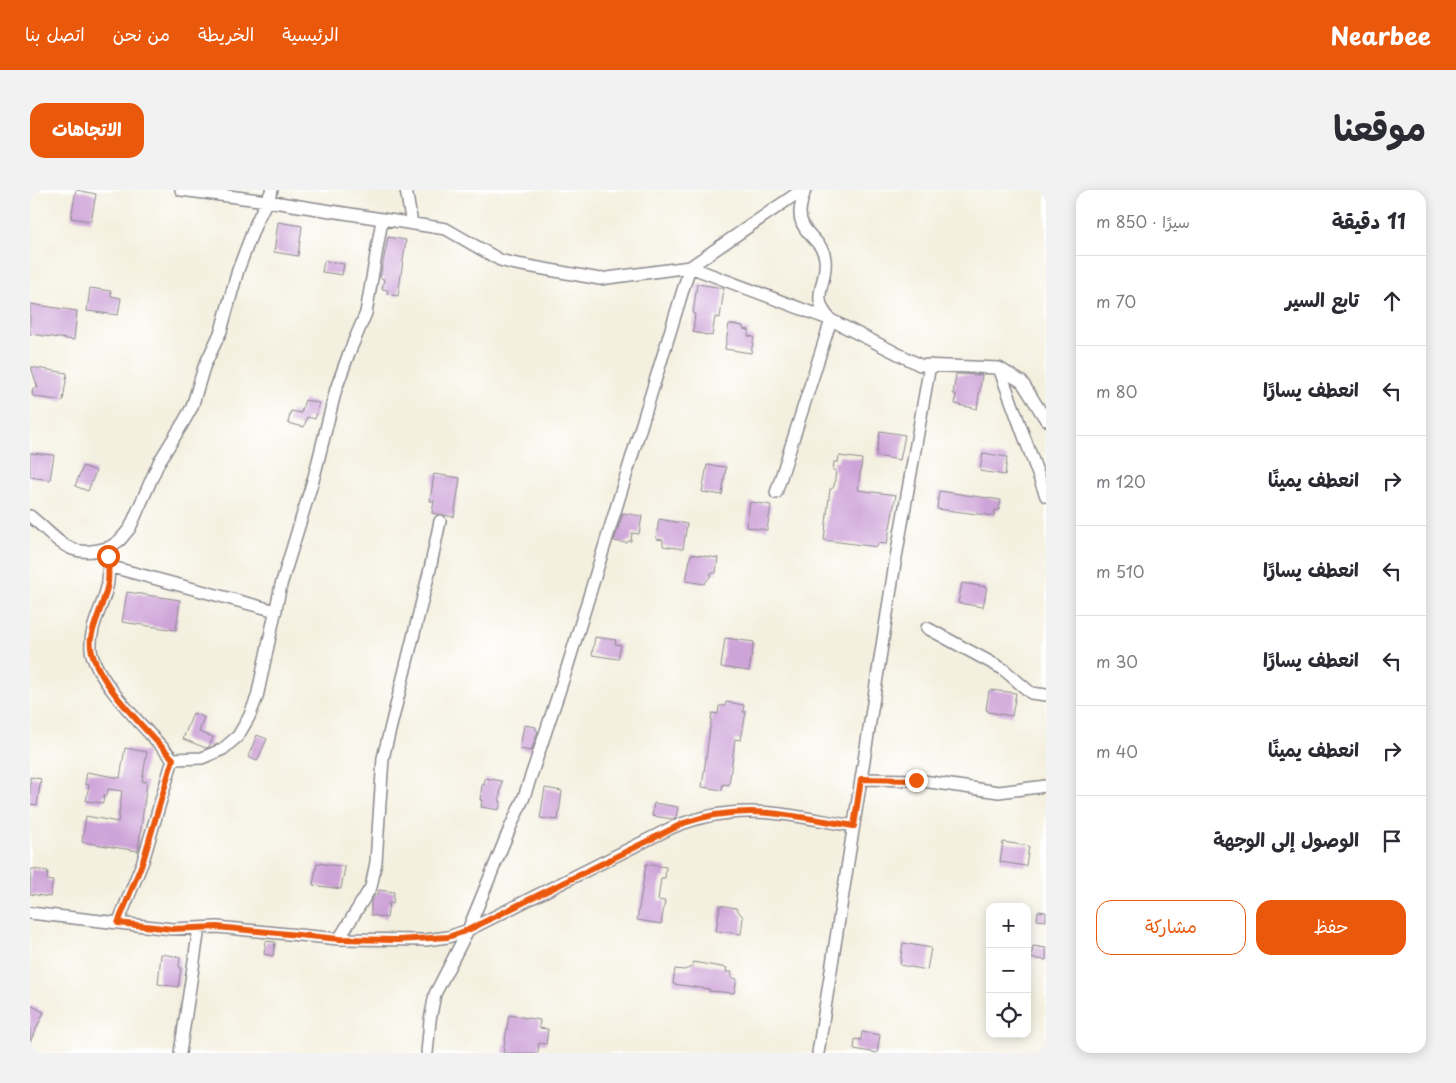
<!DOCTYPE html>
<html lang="ar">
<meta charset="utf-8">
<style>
body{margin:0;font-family:"Playpen Sans","Playpen Sans Arabic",sans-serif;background:#f2f2f3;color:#2b2b33;direction:rtl}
.controls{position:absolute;right:15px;bottom:15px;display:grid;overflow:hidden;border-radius:10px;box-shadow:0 2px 12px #0003}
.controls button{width:45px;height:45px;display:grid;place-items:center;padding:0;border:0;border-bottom:1px solid #e1e1e2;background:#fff;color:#2b2b33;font:25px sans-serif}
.stop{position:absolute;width:15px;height:15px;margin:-11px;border:4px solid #ea580c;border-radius:50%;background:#fff}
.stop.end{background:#ea580c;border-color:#fff;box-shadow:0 1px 5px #0008}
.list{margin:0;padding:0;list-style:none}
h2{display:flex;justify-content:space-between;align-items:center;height:65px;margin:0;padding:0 20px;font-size:21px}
h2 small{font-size:16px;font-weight:400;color:#7c7c81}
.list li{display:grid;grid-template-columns:32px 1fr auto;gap:15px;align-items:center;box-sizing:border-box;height:90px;padding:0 20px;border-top:1px solid #e1e1e2}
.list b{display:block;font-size:19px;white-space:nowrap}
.list em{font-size:16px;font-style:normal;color:#7c7c81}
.actions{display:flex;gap:10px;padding:15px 20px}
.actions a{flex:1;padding:11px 0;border:1px solid #ea580c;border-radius:15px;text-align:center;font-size:18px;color:#ea580c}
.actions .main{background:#ea580c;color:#fff}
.icon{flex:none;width:28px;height:28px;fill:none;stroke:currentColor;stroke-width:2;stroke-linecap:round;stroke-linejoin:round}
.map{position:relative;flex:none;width:1016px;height:863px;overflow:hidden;direction:ltr;border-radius:15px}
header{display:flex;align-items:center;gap:30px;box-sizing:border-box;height:70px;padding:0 25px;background:#ea580c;color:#fff}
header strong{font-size:24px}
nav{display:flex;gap:28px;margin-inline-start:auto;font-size:18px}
.intro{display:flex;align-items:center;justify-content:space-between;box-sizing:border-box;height:120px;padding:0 30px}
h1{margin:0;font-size:35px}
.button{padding:12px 22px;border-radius:15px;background:#ea580c;color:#fff;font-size:18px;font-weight:700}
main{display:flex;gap:30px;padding:0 30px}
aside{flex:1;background:#fff;border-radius:15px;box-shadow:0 2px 12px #0003}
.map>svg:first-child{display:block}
</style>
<header>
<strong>Nearbee</strong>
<nav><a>الرئيسية</a><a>الخريطة</a><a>من نحن</a><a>اتصل بنا</a></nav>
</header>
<div class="intro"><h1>موقعنا</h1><a class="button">الاتجاهات</a></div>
<main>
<aside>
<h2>11 دقيقة<small>سيرًا · 850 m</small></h2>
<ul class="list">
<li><svg class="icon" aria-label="ahead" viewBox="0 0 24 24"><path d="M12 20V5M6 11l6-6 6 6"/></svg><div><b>تابع السير</b></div><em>70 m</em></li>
<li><svg class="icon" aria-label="left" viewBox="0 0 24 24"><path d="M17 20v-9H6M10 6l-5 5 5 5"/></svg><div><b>انعطف يسارًا</b></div><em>80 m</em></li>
<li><svg class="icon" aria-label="right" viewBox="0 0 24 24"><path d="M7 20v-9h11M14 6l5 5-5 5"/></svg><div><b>انعطف يمينًا</b></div><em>120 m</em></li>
<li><svg class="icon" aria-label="left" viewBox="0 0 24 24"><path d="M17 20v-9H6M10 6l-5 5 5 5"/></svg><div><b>انعطف يسارًا</b></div><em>510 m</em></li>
<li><svg class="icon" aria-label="left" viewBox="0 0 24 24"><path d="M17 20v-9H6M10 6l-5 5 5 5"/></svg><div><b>انعطف يسارًا</b></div><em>30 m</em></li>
<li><svg class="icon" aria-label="right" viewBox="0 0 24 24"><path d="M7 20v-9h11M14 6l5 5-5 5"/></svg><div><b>انعطف يمينًا</b></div><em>40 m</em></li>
<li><svg class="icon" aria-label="arrive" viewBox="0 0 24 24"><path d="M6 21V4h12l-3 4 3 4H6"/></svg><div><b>الوصول إلى الوجهة</b></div></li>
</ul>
<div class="actions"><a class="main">حفظ</a><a>مشاركة</a></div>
</aside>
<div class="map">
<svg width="1016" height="863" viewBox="0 0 1016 863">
<rect width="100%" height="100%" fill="#fff"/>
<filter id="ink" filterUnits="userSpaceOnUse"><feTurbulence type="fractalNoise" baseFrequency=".02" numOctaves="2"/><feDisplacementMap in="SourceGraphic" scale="10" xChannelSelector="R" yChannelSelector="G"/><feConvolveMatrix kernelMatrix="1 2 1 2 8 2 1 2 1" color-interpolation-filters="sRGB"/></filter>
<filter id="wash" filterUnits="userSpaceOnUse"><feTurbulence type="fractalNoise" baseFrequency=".0096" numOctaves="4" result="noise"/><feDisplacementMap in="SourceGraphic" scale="20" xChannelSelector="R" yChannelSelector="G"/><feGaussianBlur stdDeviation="1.12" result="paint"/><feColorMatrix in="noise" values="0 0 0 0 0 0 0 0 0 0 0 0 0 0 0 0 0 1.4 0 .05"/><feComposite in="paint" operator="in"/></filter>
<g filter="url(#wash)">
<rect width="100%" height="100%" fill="#f4f0df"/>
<g id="blocks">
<path fill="#cea3d8" d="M46,0L66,4L61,31L41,28Z
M248,32L272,36L268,66L244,62Z
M358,47L376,50L368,106L357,104L358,100L352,99L354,89L350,88Z
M294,71L314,74L312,85L292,82Z
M667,94L694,98L690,128L685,127L682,146L663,142L665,124H663Z
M60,98L81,101V106L91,108L88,125L57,121Z
M0,114L47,121L44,150L0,144Z
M699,134L713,136V139L719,140L718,146L724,147L721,163L695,159Z
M1,177L37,183L33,211L6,207L2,205L3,198H8Z
M926,184L952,185L947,219L925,214L926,204H923Z
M275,210L289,213L285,229L277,227L274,237L258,233L261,221L271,223Z
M850,241L875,245L870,270L846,266Z
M0,263L24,265L20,290L0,287Z
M953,263L977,267L975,285L950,281Z
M809,266L832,269L828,300L866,305L857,354L848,353L847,357L794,350L800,299H802L804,296L806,281L803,280L804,272H808Z
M677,275L696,277L692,305L672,302Z
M53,276L66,281L58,301L45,296Z
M404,284L430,288L424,327L402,323L404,311H400Z
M909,301L971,310L969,320H965L964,326L907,319Z
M720,312L741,315L737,340L716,337Z
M593,323L612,326L609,344L602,343L601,351H598L597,353L584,351Z
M629,329L657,334L653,359L633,356V350L626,349Z
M661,364L688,368L686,383H681L680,387L674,394L656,391Z
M932,393L957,397L953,417L928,413Z
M97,402L150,410L146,440L92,432Z
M565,447L586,450L585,454L591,455L588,469L562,465Z
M695,448L724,452L719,481L691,477Z
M961,500L986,503L982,526L958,522V520H956L959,501Z
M696,512L714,515L713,522H716L711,550L705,549L699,595L693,594L692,600L672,597L682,523L688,524L689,516H695Z
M163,523L174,527L169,542L183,547L179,557L176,558L153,549Z
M494,535L506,537V540L508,541L501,561L490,559Z
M227,545L237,549L227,571L218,567Z
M95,558L117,562L112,591L117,592L108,661L52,652L56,626L88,632L92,601L78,599L77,605H74L73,613L56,611L59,595L55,594L57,582L90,588Z
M0,587L11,589L7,615L0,614Z
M455,588L472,591L469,611H471L469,620L451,617L452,610H450L452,595H454Z
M515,598L532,601L528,630L510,628Z
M624,613L648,617L646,628L643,629L622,626Z
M973,652L999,656L996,676L970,672Z
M287,673L315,677L311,699L283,695Z
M616,674L636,677L635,688H631L628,710L635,711L631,734L607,730Z
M1,679L18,681L17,690L23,691L20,707L0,704Z
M349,700L364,702L363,714L359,713L357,728L341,725V712L346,704H348Z
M690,715L706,718L713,727L711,744L686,741Z
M1008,721L1016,722V731L1007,730Z
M236,751L245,752L243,766L234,764Z
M873,753L901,758L897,780L870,775Z
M1003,756L1016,758V770L1001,768Z
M131,764L150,767L149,777L151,778L148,797L128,794Z
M663,772L697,778L696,782H702L701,788L707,789L704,803L679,801V799L643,794L645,779L654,780L662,777Z
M0,815L14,822L0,852Z
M479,825L510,830L509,838L518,839L516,854L509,853L508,863H473Z
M832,842L850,845L847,863L824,859L825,849L831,850Z"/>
</g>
</g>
<g filter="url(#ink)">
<use href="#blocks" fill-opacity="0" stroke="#8b898d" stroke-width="1"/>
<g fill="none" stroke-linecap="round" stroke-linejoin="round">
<g stroke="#8b898d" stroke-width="14">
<path id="minor" d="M151,0L237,11L416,39L470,70L481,73L570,89L660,77L801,130L890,175L969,178L992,192L1016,230
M376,0L382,34
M969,178L1016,306
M746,303L801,130C778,106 798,95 795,69C794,51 770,44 770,23C770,15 773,7 775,0
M0,326C30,350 38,371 80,357
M78,376L246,421
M897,438L973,479L1001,503L1016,505
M143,569L172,568L193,559L208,546L219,527L227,507L251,395L284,287L306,199L319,163L336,123L352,30
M831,589L886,590L969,602L1016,596
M0,723L142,739L187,737L309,749L395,750L418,747L438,740L641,638C708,610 756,625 824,636
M88,733L113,671L143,569C122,545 63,489 61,459C59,435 75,414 78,392C79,380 78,369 80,357L90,350L100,338L129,272L153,233L162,217L174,177L191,141L208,80L226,33L242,0
M309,749L341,697L346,672L353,568L400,379L410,331
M150,863L169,738
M397,863L400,830L405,804L438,740L480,638L494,607L537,478L660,77L766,4L769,0
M788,863L865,373L900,175"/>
</g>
<use href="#minor" stroke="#fff" stroke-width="11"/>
</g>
</g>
<g fill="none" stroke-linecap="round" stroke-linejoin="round" filter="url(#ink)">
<path stroke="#ea580c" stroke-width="6" d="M78,366C78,374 79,384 78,393C75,411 65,429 61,448C55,483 120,543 143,569L113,671L88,733L142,739L187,737L309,749L368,750L418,747L438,740L654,633C716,612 762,626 824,636L831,589L886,590"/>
</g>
</svg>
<div class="controls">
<button>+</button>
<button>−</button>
<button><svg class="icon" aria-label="locate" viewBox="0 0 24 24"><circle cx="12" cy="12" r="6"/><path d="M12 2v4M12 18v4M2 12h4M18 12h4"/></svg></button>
</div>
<div class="stop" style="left:78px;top:366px"></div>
<div class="stop end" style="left:886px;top:590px"></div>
</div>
</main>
